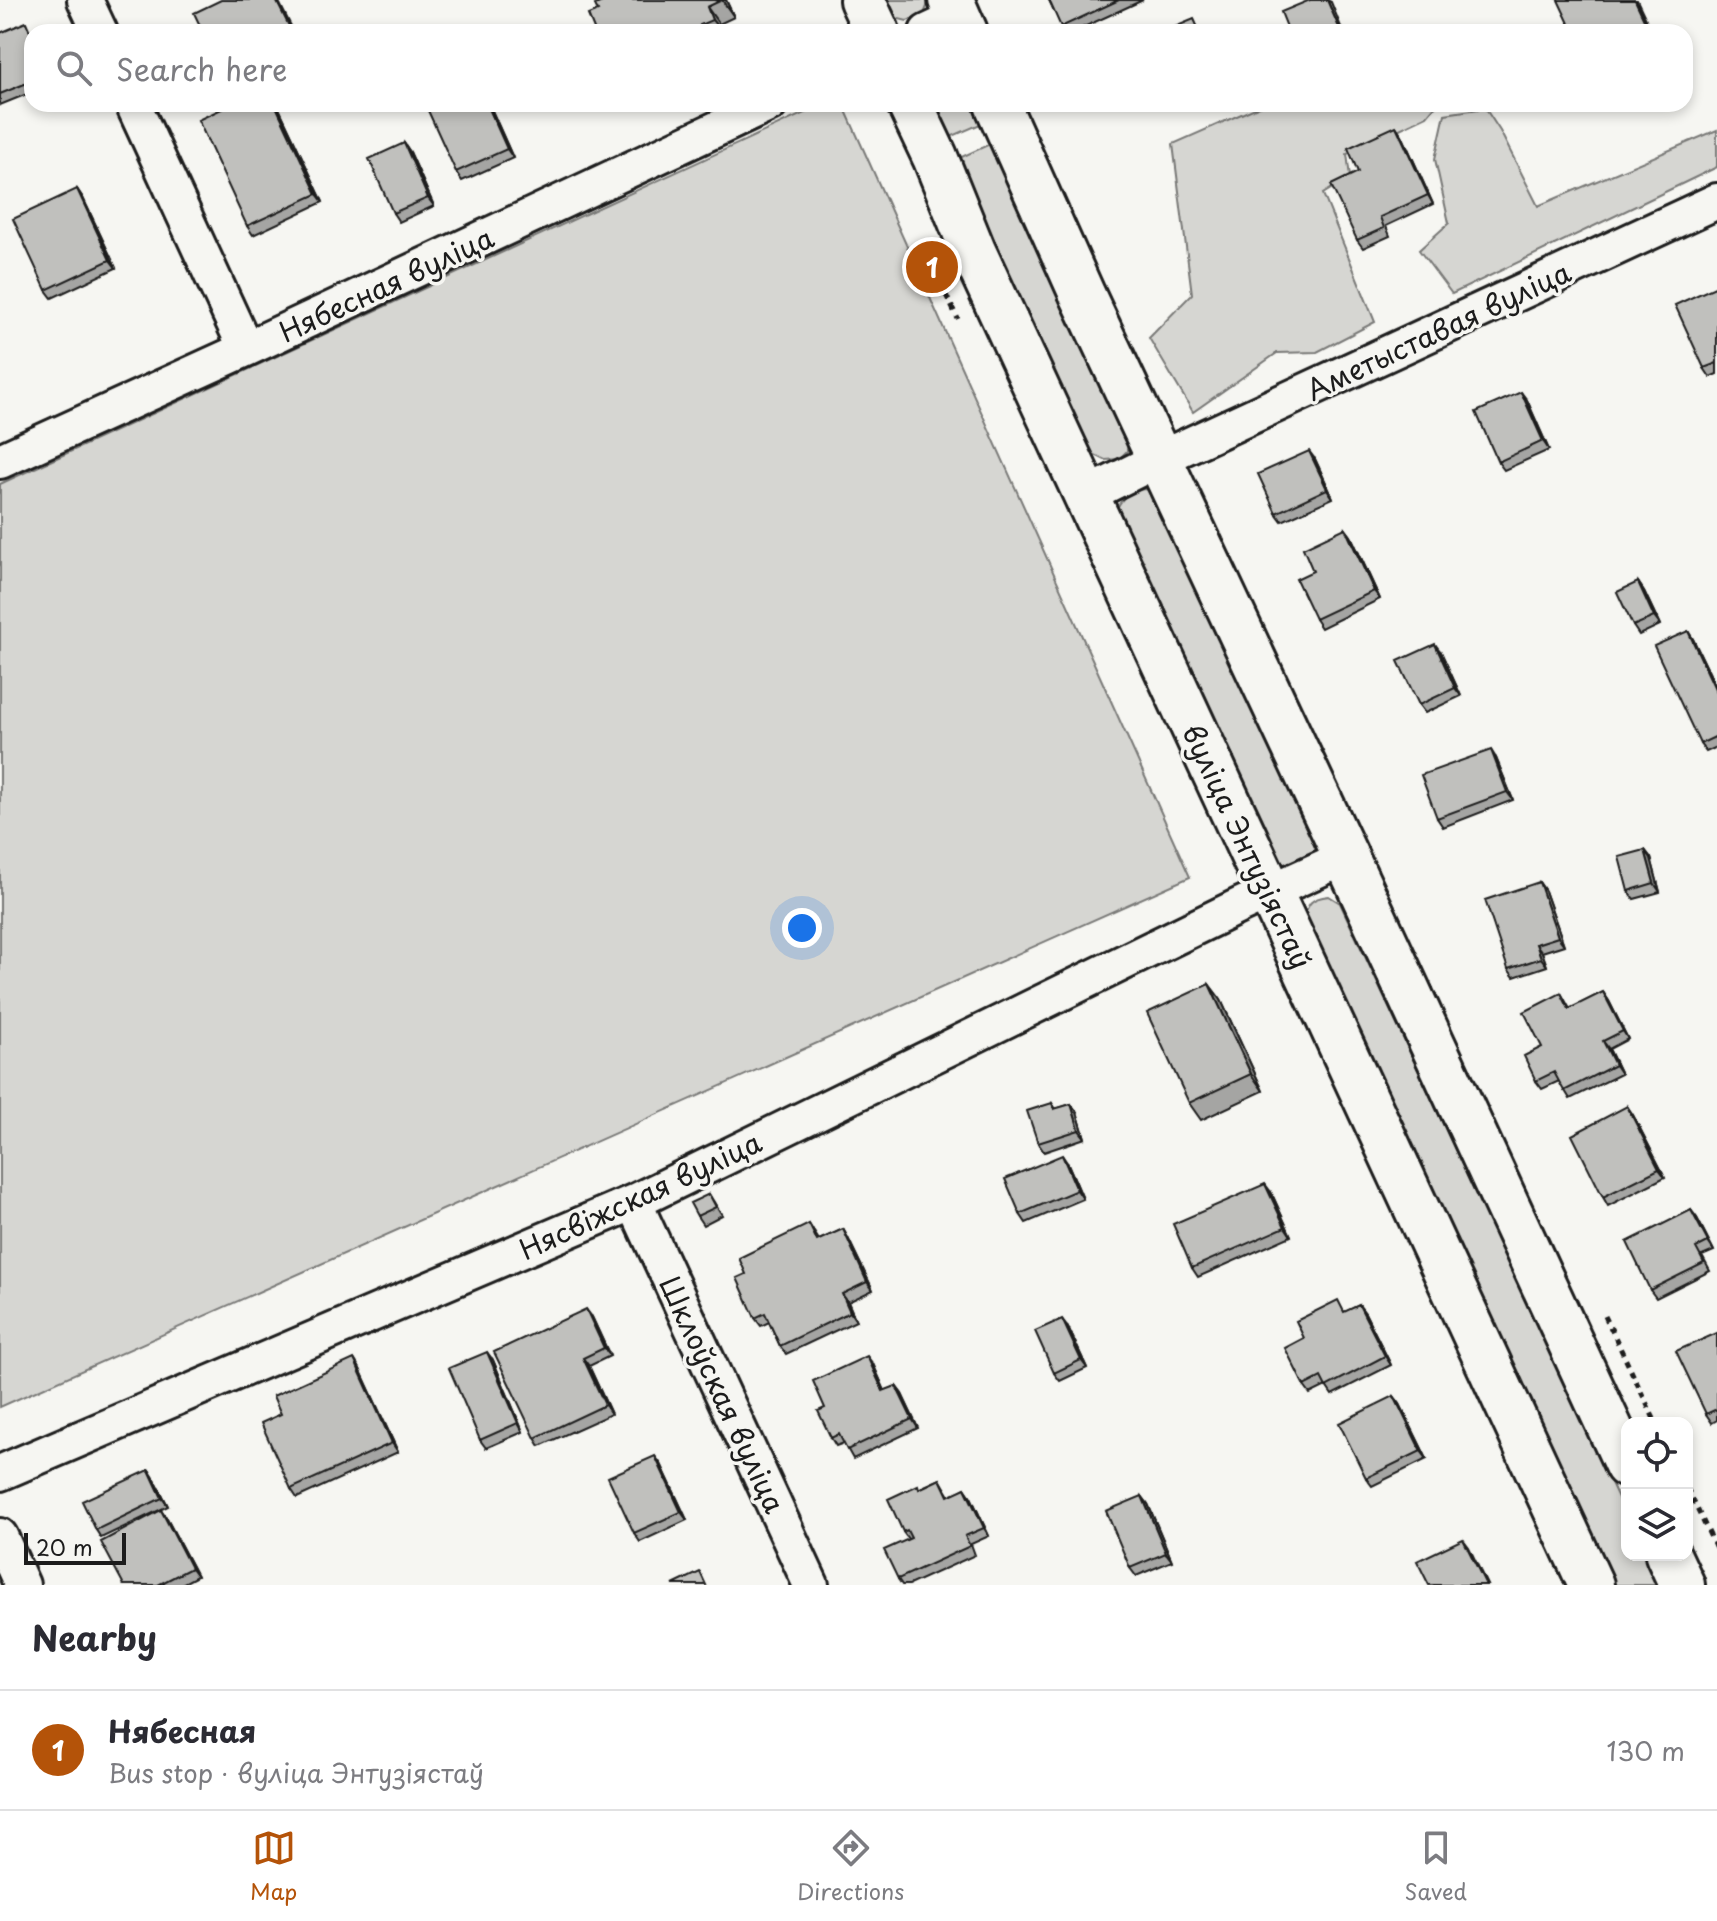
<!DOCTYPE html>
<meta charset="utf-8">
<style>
body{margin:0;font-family:"Playpen Sans",sans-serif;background:#f7f7f7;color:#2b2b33}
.controls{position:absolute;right:24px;bottom:24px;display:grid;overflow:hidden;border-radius:16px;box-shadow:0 4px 12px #0003}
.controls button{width:72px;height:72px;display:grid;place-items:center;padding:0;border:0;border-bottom:2px solid #e1e1e2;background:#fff;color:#2b2b33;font:40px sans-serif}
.scale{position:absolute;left:24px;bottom:20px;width:102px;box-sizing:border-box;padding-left:8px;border:4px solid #1c1c1c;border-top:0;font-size:22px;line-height:28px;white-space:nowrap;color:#1c1c1c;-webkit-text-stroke:6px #f6f6f2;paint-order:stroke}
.you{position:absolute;left:802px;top:928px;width:28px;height:28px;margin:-20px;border:6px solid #fff;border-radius:50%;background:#1a73e8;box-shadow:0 0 0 12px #1a73e833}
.badge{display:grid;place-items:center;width:52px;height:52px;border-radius:50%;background:#b45309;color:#fff;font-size:26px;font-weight:700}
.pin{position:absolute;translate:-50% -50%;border:4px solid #fff;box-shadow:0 2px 8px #0006}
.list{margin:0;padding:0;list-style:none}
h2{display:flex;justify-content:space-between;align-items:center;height:104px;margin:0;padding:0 32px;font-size:34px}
h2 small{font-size:26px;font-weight:400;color:#7c7c81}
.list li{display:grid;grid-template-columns:52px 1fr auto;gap:24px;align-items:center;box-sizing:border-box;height:120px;padding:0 32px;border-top:2px solid #e1e1e2}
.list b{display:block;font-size:30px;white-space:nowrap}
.list p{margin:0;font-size:26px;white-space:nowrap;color:#7c7c81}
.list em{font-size:26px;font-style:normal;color:#7c7c81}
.icon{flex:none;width:44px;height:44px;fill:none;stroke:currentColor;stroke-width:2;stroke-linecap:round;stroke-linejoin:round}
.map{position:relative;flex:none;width:1717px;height:1585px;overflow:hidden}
.search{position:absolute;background:#fff;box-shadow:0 4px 12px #0003;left:24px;right:24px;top:24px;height:88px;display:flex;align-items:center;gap:20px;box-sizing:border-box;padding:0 28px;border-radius:24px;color:#7c7c81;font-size:30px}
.sheet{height:224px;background:#fff}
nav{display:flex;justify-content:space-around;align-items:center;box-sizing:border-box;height:112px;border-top:2px solid #e1e1e2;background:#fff;font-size:22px;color:#7c7c81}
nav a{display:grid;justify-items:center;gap:4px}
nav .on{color:#b45309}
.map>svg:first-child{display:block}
</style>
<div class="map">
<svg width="1717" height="1585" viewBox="0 0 1717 1585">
<rect width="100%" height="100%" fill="#f6f6f2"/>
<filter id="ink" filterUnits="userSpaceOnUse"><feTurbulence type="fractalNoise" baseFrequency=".0125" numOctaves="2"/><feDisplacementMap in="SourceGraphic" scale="16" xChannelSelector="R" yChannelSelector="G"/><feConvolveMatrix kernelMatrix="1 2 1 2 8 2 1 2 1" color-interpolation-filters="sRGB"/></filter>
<g filter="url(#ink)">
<path fill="#d6d6d2" stroke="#797977" stroke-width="2" d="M887,0H928L929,1L924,14L907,21L895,18Z
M824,104H843L1190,877L0,1407V484Z
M930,104H977L985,122L946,139Z
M1264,104H1437L1427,116L1347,154L1350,177L1323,194L1375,322L1317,352L1277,353L1193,412L1149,338L1192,294L1173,144Z
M1485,108L1500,131L1538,206L1717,130V167L1452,294L1419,250L1449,223L1435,159L1445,114Z
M992,143L1128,435L1127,451L1119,459L1105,460L1091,453L955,160Z
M1144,489L1155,491L1319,847C1310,861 1297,868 1280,865L1117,508C1124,495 1130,491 1144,489Z
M1329,896L1340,903L1627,1517V1555H1645L1659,1585H1610L1303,921C1308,903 1310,898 1329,896Z"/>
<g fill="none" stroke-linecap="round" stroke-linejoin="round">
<g stroke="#1c1c1c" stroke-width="40">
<path id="street" d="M85,0L100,32
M927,32L959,17
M133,104L246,349
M0,461L246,349L770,104
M1087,495L1159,459L1717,201
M634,1202L811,1585
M0,1473L634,1202L1241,905L1346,857
M0,1536L22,1585"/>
</g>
<g stroke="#1c1c1c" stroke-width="50">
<path id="secondary" d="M862,0L877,32
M951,0L965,32
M910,104L935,157L973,251L1591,1585
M997,104L1082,294L1346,857L1627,1465
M1668,1555L1682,1585"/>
</g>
<path stroke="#1c1c1c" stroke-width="5" stroke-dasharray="6 6" stroke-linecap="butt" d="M928,251L932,267L958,319
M1605,1316L1656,1423
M1687,1488L1717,1550"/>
<use href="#street" stroke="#f6f6f2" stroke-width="34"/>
<use href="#secondary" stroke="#f6f6f2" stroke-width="44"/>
</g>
<path fill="#a5a5a3" stroke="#1c1c1c" stroke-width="2" d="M607,0H726L734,17L719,24L722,32H595L598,11Z
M1049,0H1143L1073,32H1065Z
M32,32V92L0,105V33Z
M277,104L323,202L253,235L247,226Z
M489,104L513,158L462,181L456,172Z
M1402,135L1433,204L1386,226L1390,236L1363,248L1357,240L1358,172Z
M404,143L410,152L434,206L399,222L393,213Z
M77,189L83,198L116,268L52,298L46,290Z
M1717,286V374L1710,377L1704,368Z
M1527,400L1549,450L1504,470L1498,462Z
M1315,459L1333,498L1282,521L1276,513Z
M1345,528L1351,536L1380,599L1321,628L1315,619L1313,571Z
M1638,582L1644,591L1660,625L1639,635L1633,626Z
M1688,631L1693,639L1717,689V747L1706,752L1700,744Z
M1441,652L1461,696L1425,713L1419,705Z
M1496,758L1513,800L1443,827L1437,818Z
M1645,850L1651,858L1660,892L1634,899L1628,891Z
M1539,882L1545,891L1564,945L1542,952L1547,966L1514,977L1508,969Z
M1209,984L1221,1000L1263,1091L1201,1120L1189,1103Z
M1603,992L1609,1001L1628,1039L1609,1049L1621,1074L1570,1099L1559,1081L1542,1089L1536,1081L1542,1047L1561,993L1570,1009Z
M1052,1103L1056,1109L1071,1104L1077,1112L1085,1138L1044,1152L1038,1143Z
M1627,1106L1633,1115L1665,1177L1608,1206L1603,1197Z
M1068,1164L1083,1199L1026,1223L1020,1214Z
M1271,1192L1291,1236L1198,1277L1192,1268Z
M709,1194L722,1215L703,1225L697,1216Z
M1691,1210L1697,1218L1714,1251L1702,1256L1710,1271L1656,1298L1650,1290Z
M809,1224L819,1240L843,1229L848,1238L873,1290L848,1302L856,1321L786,1354L780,1346L769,1322L761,1326L755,1318L746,1274Z
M1359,1305L1365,1313L1391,1365L1332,1395L1326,1386L1310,1394L1304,1386V1338L1345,1312Z
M592,1317L610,1356L589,1366L611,1414L540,1446L535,1438Z
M1068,1327L1087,1368L1060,1381L1054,1373Z
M1717,1333V1420L1712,1423L1706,1414Z
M493,1360L523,1432L486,1448L480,1440Z
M873,1364L885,1391L896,1386L902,1394L918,1428L853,1459L844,1443L836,1446L831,1438Z
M359,1367L398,1452L297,1498L291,1489L281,1414Z
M1394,1396L1400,1404L1427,1459L1372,1486L1366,1478Z
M661,1464L687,1520L640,1542L634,1533Z
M149,1470L154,1478L168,1506L101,1538L96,1530Z
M940,1479L950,1496L965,1488L971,1497L989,1536L971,1544L975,1555L909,1585H902L898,1579L908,1539L903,1532L920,1488Z
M1142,1496L1148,1504L1172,1561L1136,1576L1130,1568Z
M167,1519L197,1576L180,1585H124Z"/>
<path fill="#868684" stroke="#1c1c1c" stroke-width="2" d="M276,0H278L294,32H292Z
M722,0H726L734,17Z
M1327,0L1331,2L1343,32H1341Z
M1635,0H1637L1652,32H1650Z
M707,7L719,24L722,32L712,20Z
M275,104H277L323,202L317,194Z
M487,104H489L513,158L507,149Z
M1396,126L1402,135L1433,204L1428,195Z
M404,143L410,152L434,206L428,198Z
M77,189L83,198L116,268L110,260Z
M1521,392L1527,400L1549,450L1543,441Z
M1309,451L1315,459L1333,498L1327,489Z
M1345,528L1351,536L1380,599L1374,591Z
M1638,582L1644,591L1660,625L1654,617Z
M1688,631L1693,639L1717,689V693Z
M1435,644L1441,652L1461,696L1455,688Z
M1491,750L1496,758L1513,800L1507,792Z
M1645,850L1651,858L1660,892L1654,883Z
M1539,882L1545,891L1564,945L1558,937Z
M1536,944L1542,952L1547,966L1541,958Z
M1209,984L1221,1000L1263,1091L1251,1074Z
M1603,992L1609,1001L1628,1039L1623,1031Z
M1603,1041L1609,1049L1621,1074L1615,1065Z
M1071,1104L1077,1112L1085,1138L1079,1130Z
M1627,1106L1633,1115L1665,1177L1659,1169Z
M1062,1155L1068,1164L1083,1199L1077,1190Z
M1265,1184L1271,1192L1291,1236L1285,1227Z
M1691,1210L1697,1218L1714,1251L1708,1242Z
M843,1229L848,1238L873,1290L867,1282Z
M842,1294L848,1302L856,1321L850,1312Z
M1359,1305L1365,1313L1391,1365L1385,1356Z
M586,1309L592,1317L610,1356L604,1348Z
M1062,1319L1068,1327L1087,1368L1081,1360Z
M487,1352L493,1360L523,1432L518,1423Z
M867,1356L873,1364L889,1400L883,1391Z
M583,1358L589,1366L611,1414L605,1405Z
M354,1359L359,1367L398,1452L392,1443Z
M896,1386L902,1394L918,1428L912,1419Z
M1394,1396L1400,1404L1427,1459L1421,1451Z
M655,1456L661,1464L687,1520L681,1512Z
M149,1470L154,1478L168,1506L162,1498Z
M965,1488L971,1497L989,1536L984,1528Z
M1142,1496L1148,1504L1172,1561L1166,1553Z
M161,1510L167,1519L197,1576L191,1568Z
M1463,1539L1469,1547L1487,1585H1486Z"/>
<path fill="#c0c0bd" stroke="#1c1c1c" stroke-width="2" d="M221,0H276L292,32H203L194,13Z
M607,0H722L707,7L712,20L700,25L702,31L701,32H595L588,15L598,11L595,5Z
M1049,0H1119L1061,27Z
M1310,0H1327L1341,32H1289L1281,12Z
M1558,0H1635L1650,32H1573Z
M1194,19L1200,32H1163Z
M26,22L32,36V81L0,94V33Z
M232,104H275L317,194L247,226L198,120Z
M425,104H487L507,149L456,172Z
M1396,126L1428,195L1380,217L1384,228L1357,240L1331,185L1358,172L1348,148Z
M404,143L428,198L393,213L369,159Z
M77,189L110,260L46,290L13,219Z
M1717,286V363L1704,368L1675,305Z
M1521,392L1543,441L1498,462L1476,412Z
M1309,451L1327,489L1276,513L1258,474Z
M1345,528L1374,591L1315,619L1296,579L1313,571L1303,548Z
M1638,582L1654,617L1633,626L1617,592Z
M1688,631L1717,693V736L1700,744L1654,646Z
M1435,644L1455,688L1419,705L1398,661Z
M1491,750L1507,792L1437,818L1421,775Z
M1645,850L1654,883L1628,891L1619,857Z
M1539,882L1558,937L1536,944L1541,958L1508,969L1485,900Z
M1209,984L1251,1074L1189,1103L1147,1013Z
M1603,992L1623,1031L1603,1041L1615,1065L1564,1091L1554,1072L1536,1081L1524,1056L1542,1047L1524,1012L1561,993L1569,1009Z
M1052,1103L1054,1109L1071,1104L1079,1130L1038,1143L1027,1111Z
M1627,1106L1659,1169L1603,1197L1572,1135Z
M1062,1155L1077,1190L1020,1214L1005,1179Z
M1265,1184L1285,1227L1192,1268L1173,1224Z
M709,1194L716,1207L697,1216L690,1203Z
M1691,1210L1708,1242L1696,1248L1704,1263L1650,1290L1627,1242Z
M809,1224L817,1241L843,1229L867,1282L842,1294L850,1312L780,1346L765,1313L755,1318L737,1278L746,1274L739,1258Z
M1338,1300L1344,1312L1359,1305L1385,1356L1326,1387L1321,1377L1304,1386L1285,1348L1304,1338L1296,1321Z
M586,1309L604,1348L583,1358L605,1405L535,1438L494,1352Z
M1062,1319L1081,1360L1054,1373L1035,1331Z
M1717,1333V1409L1706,1414L1676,1351Z
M487,1352L518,1423L480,1440L449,1368Z
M867,1356L883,1391L896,1386L912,1419L847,1450L839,1434L831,1438L818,1411L825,1408L813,1381Z
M354,1359L392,1443L291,1489L261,1423L281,1414L273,1396Z
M1394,1396L1421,1451L1366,1478L1339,1423Z
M655,1456L681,1512L634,1533L608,1477Z
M149,1470L162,1498L96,1530L82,1501Z
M940,1479L948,1496L965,1488L984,1528L965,1536L970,1546L898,1579L884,1550L911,1538L907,1530L903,1532L888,1499L918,1485L919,1489Z
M1142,1496L1166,1553L1130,1568L1106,1511Z
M161,1510L191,1568L158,1585H124L101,1542Z
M1463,1539L1486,1585H1429L1417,1561Z
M700,1572L706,1585H673Z"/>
</g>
<g text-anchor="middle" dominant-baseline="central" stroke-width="7" stroke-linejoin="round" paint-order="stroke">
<g font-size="28" fill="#1c1c1c" stroke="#f6f6f2">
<text transform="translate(386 284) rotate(-25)">Нябесная вуліца</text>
<text transform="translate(1438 330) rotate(-25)">Аметыставая вуліца</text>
<text transform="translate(1248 846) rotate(65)">вуліца Энтузіястаў</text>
<text transform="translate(640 1195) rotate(-25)">Нясвіжская вуліца</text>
<text transform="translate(723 1394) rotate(65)">Шклоўская вуліца</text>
</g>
</g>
</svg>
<div class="controls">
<button><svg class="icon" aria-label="locate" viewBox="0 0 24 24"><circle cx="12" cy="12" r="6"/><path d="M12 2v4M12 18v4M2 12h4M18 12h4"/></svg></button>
<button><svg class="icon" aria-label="layers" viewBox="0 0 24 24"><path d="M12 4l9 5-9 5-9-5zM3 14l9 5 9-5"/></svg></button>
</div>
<div class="scale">20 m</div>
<div class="you"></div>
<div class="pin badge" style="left:932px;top:267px">1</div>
<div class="search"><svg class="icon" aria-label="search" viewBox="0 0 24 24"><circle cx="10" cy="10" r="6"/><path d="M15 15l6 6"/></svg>Search here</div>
</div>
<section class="sheet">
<h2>Nearby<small></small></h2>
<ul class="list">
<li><span class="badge">1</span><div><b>Нябесная</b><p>Bus stop · вуліца Энтузіястаў</p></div><em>130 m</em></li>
</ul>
</section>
<nav>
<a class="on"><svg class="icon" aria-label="map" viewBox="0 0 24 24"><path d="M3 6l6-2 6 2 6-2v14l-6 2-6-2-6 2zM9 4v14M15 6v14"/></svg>Map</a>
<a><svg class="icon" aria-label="directions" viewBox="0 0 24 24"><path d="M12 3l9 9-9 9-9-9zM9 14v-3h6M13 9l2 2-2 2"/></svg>Directions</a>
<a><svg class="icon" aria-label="saved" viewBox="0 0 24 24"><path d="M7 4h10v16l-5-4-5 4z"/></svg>Saved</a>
</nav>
